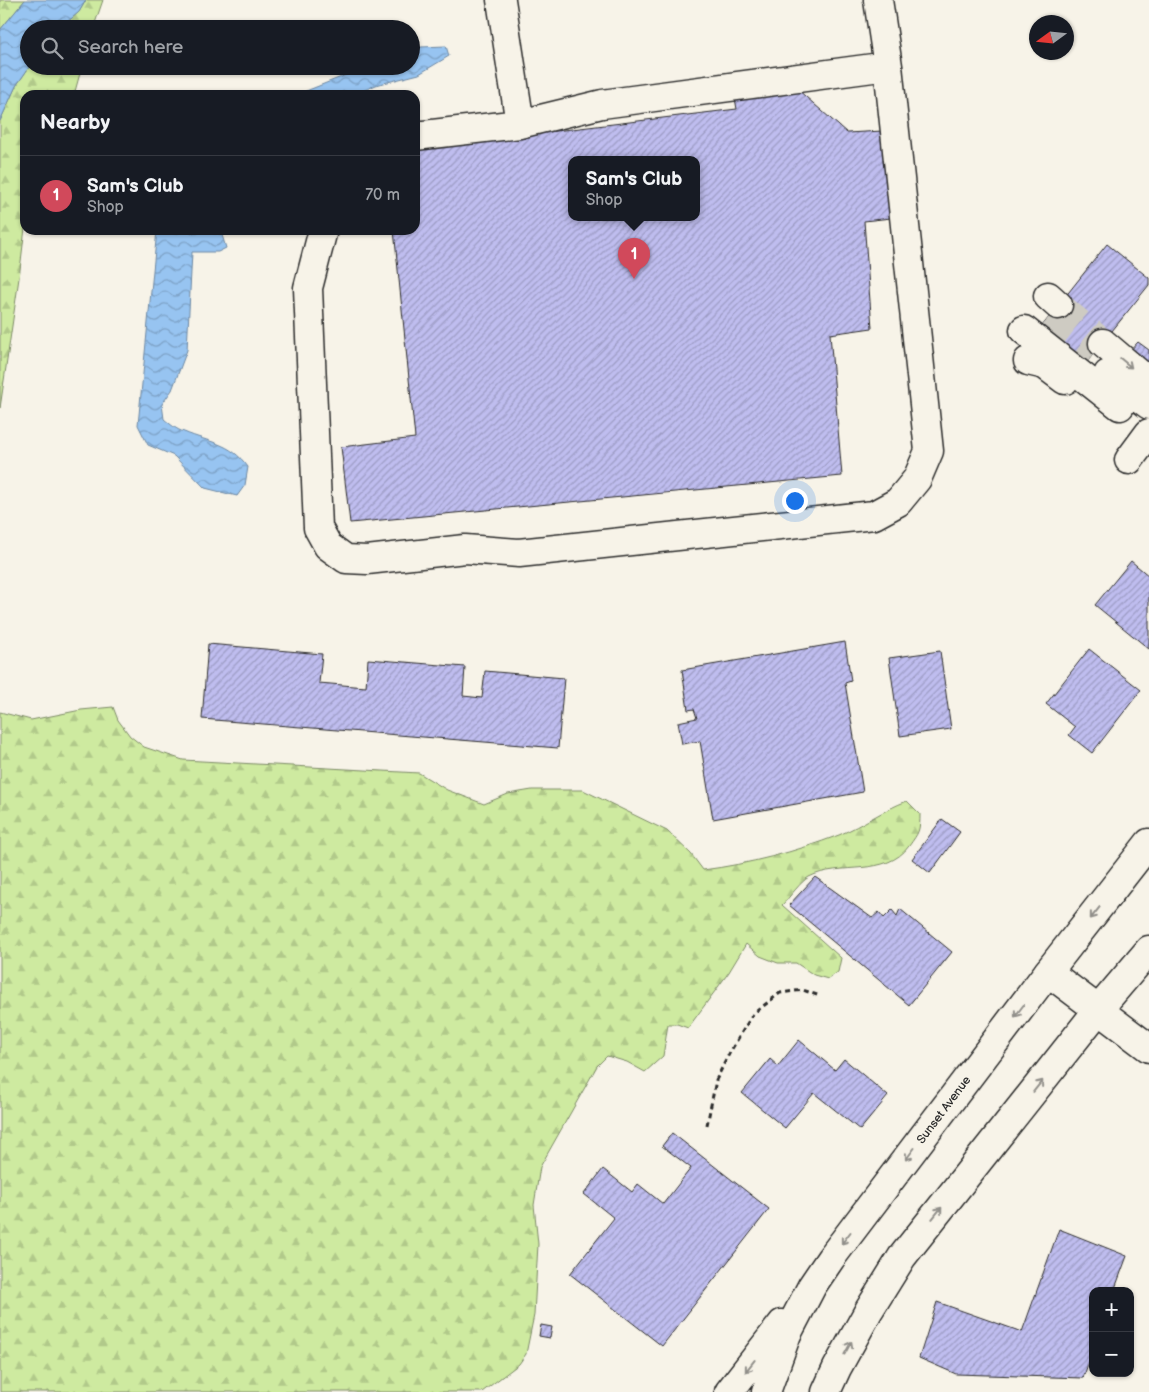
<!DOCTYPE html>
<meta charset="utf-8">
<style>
body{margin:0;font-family:"Balsamiq Sans",sans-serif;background:#20242c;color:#f1f3f6}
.controls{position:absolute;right:15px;bottom:15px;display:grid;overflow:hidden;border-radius:10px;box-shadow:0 1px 4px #0004}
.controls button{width:45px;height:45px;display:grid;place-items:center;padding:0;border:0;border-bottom:1px solid #363941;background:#171b24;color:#f1f3f6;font:25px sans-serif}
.compass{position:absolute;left:1029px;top:15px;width:45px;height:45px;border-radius:50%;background:#171b24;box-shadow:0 1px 4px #0004;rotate:255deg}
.you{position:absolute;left:794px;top:500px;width:18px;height:18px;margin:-12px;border:4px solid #fff;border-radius:50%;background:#1a73e8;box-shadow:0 0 0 8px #1a73e833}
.badge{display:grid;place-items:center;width:32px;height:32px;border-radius:50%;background:#d1495b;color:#fff;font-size:16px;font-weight:700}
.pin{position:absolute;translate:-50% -41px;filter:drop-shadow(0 1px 2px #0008)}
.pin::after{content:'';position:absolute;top:26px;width:18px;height:15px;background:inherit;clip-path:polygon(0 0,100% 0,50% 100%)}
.popup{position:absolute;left:568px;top:156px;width:132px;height:65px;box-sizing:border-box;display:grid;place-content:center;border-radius:10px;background:#171b24;filter:drop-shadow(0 1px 4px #0005);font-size:16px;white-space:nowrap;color:#9ea1a6}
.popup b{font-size:19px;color:#f1f3f6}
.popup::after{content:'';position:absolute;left:50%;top:100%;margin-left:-10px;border:10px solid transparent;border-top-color:#171b24}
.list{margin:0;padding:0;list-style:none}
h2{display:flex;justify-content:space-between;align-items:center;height:65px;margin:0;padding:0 20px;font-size:21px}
h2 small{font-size:16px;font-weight:400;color:#9ea1a6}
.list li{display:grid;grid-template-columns:32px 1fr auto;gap:15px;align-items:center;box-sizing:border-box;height:80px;padding:0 20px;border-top:1px solid #363941}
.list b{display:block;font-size:19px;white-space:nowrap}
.list p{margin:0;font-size:16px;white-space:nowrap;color:#9ea1a6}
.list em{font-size:16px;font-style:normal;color:#9ea1a6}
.icon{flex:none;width:28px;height:28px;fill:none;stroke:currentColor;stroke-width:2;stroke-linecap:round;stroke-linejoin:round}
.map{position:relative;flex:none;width:1149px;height:1392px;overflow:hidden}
.search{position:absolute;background:#171b24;box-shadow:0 1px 4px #0004;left:20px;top:20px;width:400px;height:55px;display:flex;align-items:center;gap:12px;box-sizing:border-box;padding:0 18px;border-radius:28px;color:#9ea1a6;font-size:19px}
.panel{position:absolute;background:#171b24;box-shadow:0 1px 4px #0004;left:20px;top:90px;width:400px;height:145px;border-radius:15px}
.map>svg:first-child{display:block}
</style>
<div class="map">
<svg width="1149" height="1392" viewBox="0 0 1149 1392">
<defs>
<pattern id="forest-firs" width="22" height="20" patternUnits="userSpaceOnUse" patternTransform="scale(1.25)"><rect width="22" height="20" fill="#ceeaa0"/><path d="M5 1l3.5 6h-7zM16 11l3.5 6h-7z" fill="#b1c98a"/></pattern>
<pattern id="water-waves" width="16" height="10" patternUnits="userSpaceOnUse" patternTransform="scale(1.25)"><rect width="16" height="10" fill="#97c4f1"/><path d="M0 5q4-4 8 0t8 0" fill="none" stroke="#7b9fc3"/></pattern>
<pattern id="building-hatch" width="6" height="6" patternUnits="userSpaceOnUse" patternTransform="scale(1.25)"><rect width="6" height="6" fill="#bfbdef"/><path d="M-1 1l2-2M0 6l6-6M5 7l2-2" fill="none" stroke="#9b9ac2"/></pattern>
</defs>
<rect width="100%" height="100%" fill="#f7f3e8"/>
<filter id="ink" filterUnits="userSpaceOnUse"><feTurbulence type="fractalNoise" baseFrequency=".02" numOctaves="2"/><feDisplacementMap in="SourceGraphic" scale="10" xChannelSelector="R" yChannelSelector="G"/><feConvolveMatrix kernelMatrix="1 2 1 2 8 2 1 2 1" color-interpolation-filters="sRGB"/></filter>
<g filter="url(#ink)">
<path fill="url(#forest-firs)" stroke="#7c8a66" d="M0,0H25L0,30Z
M86,0H103L93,29H59L79,12Z
M30,66H82L74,95H25V228L19,278L0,408V121L16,86Z
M113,707L118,720L130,736L144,747L183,760L419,773L447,790L484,804L508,794L532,790H583L667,831L691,854L703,870C749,864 795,852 839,835C863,825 883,810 907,801L920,814C920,831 919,832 909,846C886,878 840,861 809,877C801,881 789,898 782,905L841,958L838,972L828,979L814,975L796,963H778L760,956L746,944L729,972L688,1028L677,1024H668L663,1056L645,1072L627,1062L607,1056L597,1066L540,1167L534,1205L538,1244L534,1315L526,1354L519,1364L482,1392H0V712L31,720L81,710Z"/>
<path fill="url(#water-waves)" stroke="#6c87a2" d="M25,0H86L79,12L59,29H29L30,66L16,86L0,121V30Z
M446,46L449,56L419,74L376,85L353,95H296L369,66H411V50L421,47Z
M157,230H209L222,235L226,248L218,252H192L187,350L172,390L162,404L164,419C170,424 177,430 184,432C210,443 230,442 248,467L245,485L237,496L205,488L174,456L148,445L138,425Z"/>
<path fill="url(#building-hatch)" stroke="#2b2b2b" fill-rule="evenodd" d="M789,82L847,133L883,131L891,218L864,221L872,328L830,334L842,476L350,523L341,447L415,438L394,230H415V148L737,109L733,88ZM572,160H696V218H572Z
M1107,244L1149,278V285L1083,367L1038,331Z
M1138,342L1149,350V368L1129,352Z
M1131,561L1149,576V649L1095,605Z
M845,642L851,681L845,683L863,792L713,819L700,741L682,744L678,722L697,718L694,709L688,710L682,670Z
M208,644L322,654L319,683L366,687L368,659L465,667L463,696L482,698L485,671L564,678L558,748L202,719Z
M1089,649L1141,690L1092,753L1069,735L1075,727L1046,704Z
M940,651L951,729L900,736L889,658Z
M942,819L960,832L930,873L912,859Z
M815,877L872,918L879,912L884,918L892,910L897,916L900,909L952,952L909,1005L789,905Z
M799,1040L835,1070L844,1059L888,1096L860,1130L814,1093L785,1128L742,1093L770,1059L778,1066Z
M672,1133L769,1209L662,1346L570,1274L614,1218L584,1194L603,1169L632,1192L638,1184L663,1204L691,1168L662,1146Z
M1059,1229L1127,1256L1114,1291H1093V1351L1083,1378L956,1374L919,1358L937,1302L1022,1332Z
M541,1325L552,1327L550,1338L539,1336Z"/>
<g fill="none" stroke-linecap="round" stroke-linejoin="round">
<path stroke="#cecbc2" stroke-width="28" stroke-dasharray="28 14" stroke-linecap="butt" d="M1058,305L1103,343
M1043,325L1089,360"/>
<g stroke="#2b2b2b" stroke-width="31">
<path id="minor" d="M501,0L520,124
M415,136L520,124L602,104L888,66
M323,230L308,288L318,528L328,546L346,559L367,560L465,549L519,553L874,515L898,502L917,479L929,451L888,66L878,0
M1048,296L1058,305
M1024,330L1120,406
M1103,343L1149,382
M1028,361L1045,365L1065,380
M1108,374L1149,405
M1129,460L1149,433
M1048,972L1149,1048"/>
</g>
<g stroke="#2b2b2b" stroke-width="31">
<path id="major" d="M729,1392L782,1324
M766,1392L787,1334L812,1286L831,1258L1048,972L1149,843
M826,1392L837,1368L869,1310L902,1257L1098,1010L1149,950"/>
</g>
<path stroke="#2b2b2b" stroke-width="3" stroke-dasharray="5 4" stroke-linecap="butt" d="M707,1125L716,1080L730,1052L753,1014L780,993L803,990L820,996"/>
<use href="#minor" stroke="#f7f3e8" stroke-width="28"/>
<use href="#major" stroke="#f7f3e8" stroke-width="28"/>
</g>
<defs><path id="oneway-shaft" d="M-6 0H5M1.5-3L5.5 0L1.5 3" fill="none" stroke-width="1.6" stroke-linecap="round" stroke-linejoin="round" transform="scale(1.25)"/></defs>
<g stroke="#918f8a">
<use href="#oneway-shaft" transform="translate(1126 363) rotate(40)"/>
<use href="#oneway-shaft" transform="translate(1095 913) rotate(128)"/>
<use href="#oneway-shaft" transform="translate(1019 1011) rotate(127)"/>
<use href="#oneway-shaft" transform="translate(1038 1086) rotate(-51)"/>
<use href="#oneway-shaft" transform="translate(910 1154) rotate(127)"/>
<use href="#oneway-shaft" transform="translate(937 1213) rotate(-51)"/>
<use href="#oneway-shaft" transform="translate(846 1238) rotate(127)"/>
<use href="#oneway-shaft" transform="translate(848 1348) rotate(-61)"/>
<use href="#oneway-shaft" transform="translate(750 1366) rotate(128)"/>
</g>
</g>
<g text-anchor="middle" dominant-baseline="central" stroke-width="4" stroke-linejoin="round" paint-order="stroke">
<g font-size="12" fill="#2b2b2b" stroke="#f7f3e8">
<text transform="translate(944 1110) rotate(-53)">Sunset Avenue</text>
</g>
</g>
</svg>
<div class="controls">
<button>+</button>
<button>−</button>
</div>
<svg class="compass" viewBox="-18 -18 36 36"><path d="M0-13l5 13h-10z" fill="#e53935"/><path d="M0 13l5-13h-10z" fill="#9ea1a6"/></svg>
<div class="you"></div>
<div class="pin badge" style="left:634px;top:279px">1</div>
<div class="popup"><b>Sam's Club</b>Shop</div>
<div class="search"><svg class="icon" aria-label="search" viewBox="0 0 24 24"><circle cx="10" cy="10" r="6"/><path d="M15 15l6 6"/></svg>Search here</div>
<section class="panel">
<h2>Nearby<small></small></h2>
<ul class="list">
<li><span class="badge">1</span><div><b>Sam's Club</b><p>Shop</p></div><em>70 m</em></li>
</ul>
</section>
</div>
